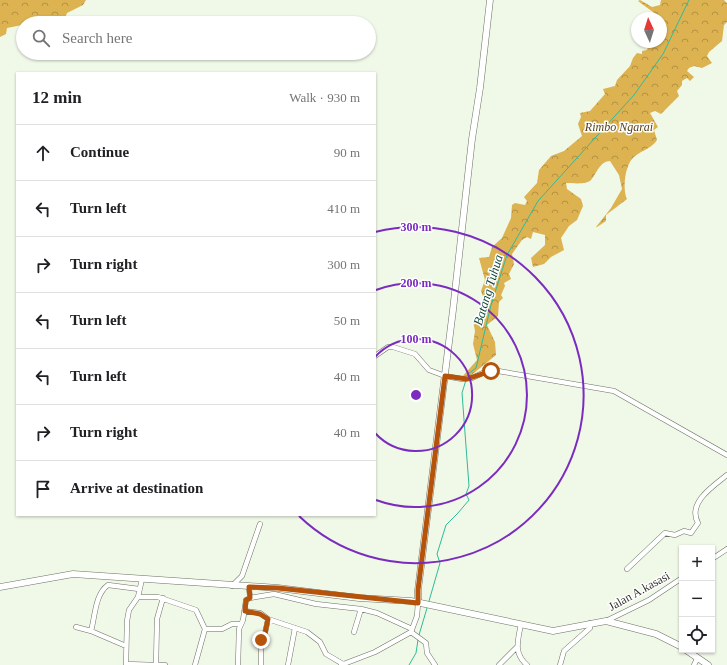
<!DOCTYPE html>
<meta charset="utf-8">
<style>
body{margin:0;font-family:"Times New Roman",serif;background:#f6f6f6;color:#202124}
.controls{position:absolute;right:12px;bottom:12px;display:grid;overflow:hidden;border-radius:0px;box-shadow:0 1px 3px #0004}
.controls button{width:36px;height:36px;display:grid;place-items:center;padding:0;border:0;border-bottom:1px solid #e0e0e0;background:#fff;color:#202124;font:20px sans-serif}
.compass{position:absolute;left:631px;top:12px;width:36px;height:36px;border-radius:50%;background:#fff;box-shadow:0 1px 3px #0004;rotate:356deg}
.stop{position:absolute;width:12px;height:12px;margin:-9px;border:3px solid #b45309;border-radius:50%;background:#fff}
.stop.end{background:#b45309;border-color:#fff;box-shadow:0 1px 4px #0008}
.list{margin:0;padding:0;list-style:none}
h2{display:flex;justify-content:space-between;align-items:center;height:52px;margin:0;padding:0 16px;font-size:17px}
h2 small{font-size:13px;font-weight:400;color:#757577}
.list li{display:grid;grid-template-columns:26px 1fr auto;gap:12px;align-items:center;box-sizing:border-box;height:56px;padding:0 16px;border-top:1px solid #e0e0e0}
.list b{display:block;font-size:15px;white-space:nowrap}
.list em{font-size:13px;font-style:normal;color:#757577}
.icon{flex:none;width:22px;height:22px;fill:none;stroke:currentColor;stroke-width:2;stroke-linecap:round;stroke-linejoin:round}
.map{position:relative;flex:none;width:727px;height:665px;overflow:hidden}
.search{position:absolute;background:#fff;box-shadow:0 1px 3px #0004;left:16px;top:16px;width:360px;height:44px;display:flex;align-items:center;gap:10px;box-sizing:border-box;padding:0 14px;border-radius:22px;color:#757577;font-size:15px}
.panel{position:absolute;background:#fff;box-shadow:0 1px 3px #0004;left:16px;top:72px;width:360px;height:444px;border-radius:0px}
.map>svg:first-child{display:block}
</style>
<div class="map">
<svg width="727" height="665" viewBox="0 0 727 665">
<defs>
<pattern id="forest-crowns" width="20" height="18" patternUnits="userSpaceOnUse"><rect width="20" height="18" fill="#ddb250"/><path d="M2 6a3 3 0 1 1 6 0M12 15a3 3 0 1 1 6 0" fill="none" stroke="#b49143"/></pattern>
</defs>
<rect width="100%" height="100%" fill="#f0f8e8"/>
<path fill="url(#forest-crowns)" d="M0,0H86L83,5L67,13L63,23L56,20L45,21L35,18L22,25L7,28L6,34L0,37Z
M640,0L652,7L660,5L661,0H724L727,3V22L724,25L722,41L709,52L707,56L712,63L702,68L694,66L689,68L687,71L694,77L690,81L687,78L682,81V85L677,91L679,96L661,114L655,111L650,113L658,127L654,130L657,140C652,148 643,150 635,156C625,163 622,189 627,199L606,215V221L597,227H596L611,208L622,189L619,175L610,161C600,161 597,173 591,180C586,185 573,183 566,183L567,189L581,199L583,206L577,220L569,226L561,238L564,250L551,257L544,264L533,267L531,258L545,245V235L533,232L531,239L527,237L522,240L512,254L514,264L509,274L511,279L504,283L505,286L501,295L503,298L499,302L498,316L487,325L495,342L496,355L469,377H462L477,360L473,344L475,331L473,321L484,311V299L481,291L485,280L479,258L489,257L492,247L502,238L511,218L512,205L515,203L525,205L527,201L524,197L537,183L539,170L551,156L564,151L582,136L578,124L581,117L580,113L590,111L605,94L603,89L615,86L617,80L630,66L633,58L637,53L642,54V51L647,50L650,42H661V18L638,1Z"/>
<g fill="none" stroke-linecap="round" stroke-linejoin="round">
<path stroke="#2fbb9a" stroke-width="1" d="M467,377L468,374L476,368L491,305L507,255L538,201L634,95L663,54L689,0
M429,601L440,563L437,554L446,525L458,513L469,500L466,494L469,486L462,393L466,380
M419,635L427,608
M409,665L416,653L418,640"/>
<g stroke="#6b7264" stroke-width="5.5">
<path id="street" d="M375,356L388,347H393L415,354L429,370L445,376L462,379L472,378L487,371H498L614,391L727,455
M712,559L727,549
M627,569L665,533L675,535L684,531L691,533L698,523C687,503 713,486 727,475
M232,586L242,576L260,524
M138,597H158L196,610L205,629L195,665
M250,598L274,594L316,604L361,609L377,613L412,629
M245,611L260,613L268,619L307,632L320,642L326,654L343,664
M606,621L649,600L682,578
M521,624C518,640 513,653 527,665
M76,627L91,631L126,646
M205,629H222L232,624H241
M91,631C95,617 95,594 108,585L139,589
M354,632L361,609
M411,632L426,643L427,653L435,665
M126,664L155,665
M126,665L127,621L129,610L138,597L142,579
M156,665L157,619L163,598
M156,665H165
M238,665L239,629L243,620L246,600L250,598L249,587
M261,665V640L264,638L268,619
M288,665L295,628
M341,665L375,652L411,632L417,616L418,603
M499,665L517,647
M560,665L564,651L590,628V623
M694,665L697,659"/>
</g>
<g stroke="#6b7264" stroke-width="7">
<path id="secondary" d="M0,587L73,574L278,588L359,598L411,601L553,631L606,621L656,634L682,647
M418,603V590L453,310L472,139L480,88L490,0
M686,650L708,665"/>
</g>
<use href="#street" stroke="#fff" stroke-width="4.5"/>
<use href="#secondary" stroke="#fff" stroke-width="6"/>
</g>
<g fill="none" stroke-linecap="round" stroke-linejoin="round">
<path stroke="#b45309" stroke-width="5" d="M261,640L264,638L268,619L260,614L245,611L246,600L250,598L249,587L278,588L418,603V590L445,376L467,379L491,371"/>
</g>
<g fill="none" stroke="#7b2cbf" stroke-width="2">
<path d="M375 357A56 56 0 1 1 375 433"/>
<path d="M376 290A112 112 0 1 1 376 500"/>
<path d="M375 232A168 168 0 1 1 299 516"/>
</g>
<g text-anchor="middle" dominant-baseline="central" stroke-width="3" stroke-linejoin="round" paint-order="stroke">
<g font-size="12" font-style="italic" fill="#544119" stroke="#fff">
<text x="619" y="127">Rimbo Ngarai</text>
</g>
<g font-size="12" fill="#2f322c" stroke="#fff">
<text transform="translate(639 591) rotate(-29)">Jalan A.kasasi</text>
</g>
<g font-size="13" font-style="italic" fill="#0f483a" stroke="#fff">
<text transform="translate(488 290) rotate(-73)">Batang Tuhua</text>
</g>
</g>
<circle cx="416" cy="395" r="6" fill="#7b2cbf" stroke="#fff" stroke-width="2"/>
<g font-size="12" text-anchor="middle" font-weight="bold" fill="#7b2cbf" stroke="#fff" stroke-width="3" stroke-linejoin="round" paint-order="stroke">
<text x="416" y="231">300 m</text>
<text x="416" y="287">200 m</text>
<text x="416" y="343">100 m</text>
</g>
</svg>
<div class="controls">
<button>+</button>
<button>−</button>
<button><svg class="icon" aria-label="locate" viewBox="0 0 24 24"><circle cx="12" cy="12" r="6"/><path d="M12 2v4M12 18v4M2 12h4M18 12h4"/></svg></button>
</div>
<svg class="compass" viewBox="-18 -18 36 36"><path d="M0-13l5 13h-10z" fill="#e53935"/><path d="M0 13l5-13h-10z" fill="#757577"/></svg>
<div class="stop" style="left:491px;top:371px"></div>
<div class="stop end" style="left:261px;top:640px"></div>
<div class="search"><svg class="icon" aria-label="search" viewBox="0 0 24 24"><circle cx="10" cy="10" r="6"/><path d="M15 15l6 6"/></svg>Search here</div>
<section class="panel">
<h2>12 min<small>Walk · 930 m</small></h2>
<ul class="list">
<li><svg class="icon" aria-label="ahead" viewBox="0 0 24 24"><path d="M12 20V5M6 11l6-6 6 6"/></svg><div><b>Continue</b></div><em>90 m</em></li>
<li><svg class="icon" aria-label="left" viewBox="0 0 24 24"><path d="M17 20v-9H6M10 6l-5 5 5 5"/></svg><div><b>Turn left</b></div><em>410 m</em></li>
<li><svg class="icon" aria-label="right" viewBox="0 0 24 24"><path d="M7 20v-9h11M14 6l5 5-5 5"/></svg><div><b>Turn right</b></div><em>300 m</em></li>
<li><svg class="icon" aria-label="left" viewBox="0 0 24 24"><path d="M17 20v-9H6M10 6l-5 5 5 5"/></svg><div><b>Turn left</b></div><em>50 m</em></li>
<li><svg class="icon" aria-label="left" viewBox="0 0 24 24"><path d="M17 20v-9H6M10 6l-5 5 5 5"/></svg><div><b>Turn left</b></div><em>40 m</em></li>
<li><svg class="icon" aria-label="right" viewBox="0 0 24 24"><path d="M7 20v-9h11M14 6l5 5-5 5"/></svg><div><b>Turn right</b></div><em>40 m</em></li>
<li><svg class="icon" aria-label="arrive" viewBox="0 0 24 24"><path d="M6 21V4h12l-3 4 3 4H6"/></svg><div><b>Arrive at destination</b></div></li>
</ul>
</section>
</div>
